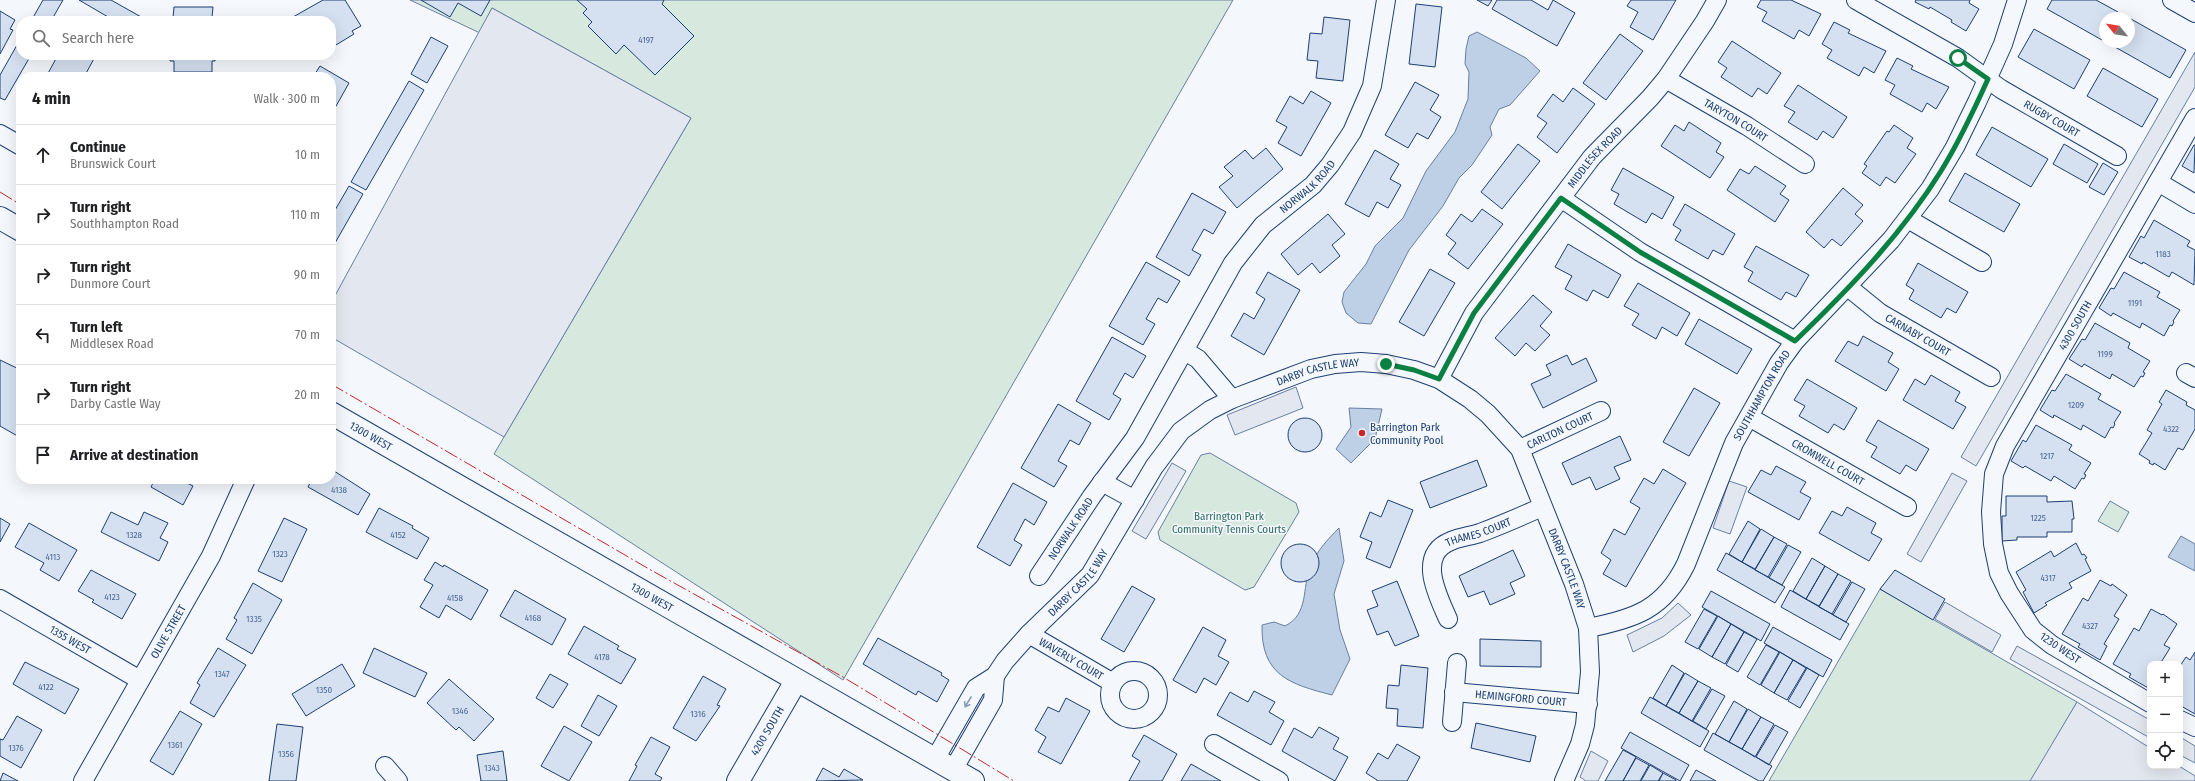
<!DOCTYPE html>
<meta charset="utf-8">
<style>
body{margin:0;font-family:"Fira Sans Condensed",sans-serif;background:#f6f6f6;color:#202124}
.controls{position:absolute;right:12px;bottom:12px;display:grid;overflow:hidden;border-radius:8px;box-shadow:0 4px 16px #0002}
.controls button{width:36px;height:36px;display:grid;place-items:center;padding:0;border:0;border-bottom:1px solid #e0e0e0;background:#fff;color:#202124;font:20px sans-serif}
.compass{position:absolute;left:2099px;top:12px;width:36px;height:36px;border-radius:50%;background:#fff;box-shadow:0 4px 16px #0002;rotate:300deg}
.stop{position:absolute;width:12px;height:12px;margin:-9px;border:3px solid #0b8043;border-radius:50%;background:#fff}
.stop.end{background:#0b8043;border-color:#fff;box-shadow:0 1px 4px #0008}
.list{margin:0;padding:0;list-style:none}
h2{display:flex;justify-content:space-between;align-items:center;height:52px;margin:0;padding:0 16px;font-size:17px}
h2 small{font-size:13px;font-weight:400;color:#757577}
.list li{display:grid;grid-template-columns:26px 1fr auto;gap:12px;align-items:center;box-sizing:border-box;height:60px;padding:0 16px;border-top:1px solid #e0e0e0}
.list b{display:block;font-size:15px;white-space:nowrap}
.list p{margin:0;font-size:13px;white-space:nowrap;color:#757577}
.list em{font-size:13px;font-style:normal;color:#757577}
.icon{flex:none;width:22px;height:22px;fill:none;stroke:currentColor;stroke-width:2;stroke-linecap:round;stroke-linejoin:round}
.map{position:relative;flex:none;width:2195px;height:781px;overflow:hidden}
.search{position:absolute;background:#fff;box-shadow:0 4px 16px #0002;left:16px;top:16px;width:320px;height:44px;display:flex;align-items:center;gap:10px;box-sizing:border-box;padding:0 14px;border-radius:16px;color:#757577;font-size:15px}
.panel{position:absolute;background:#fff;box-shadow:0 4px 16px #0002;left:16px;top:72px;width:320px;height:412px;border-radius:16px}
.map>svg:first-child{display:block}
</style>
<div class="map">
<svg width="2195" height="781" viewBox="0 0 2195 781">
<rect width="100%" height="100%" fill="#f4f7fb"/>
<path fill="#d7e8df" stroke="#687fa3" d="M410,0H1233L843,680L494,454L691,118L492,8L480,33Z
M1210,453L1296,503L1299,512L1254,587L1245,590L1160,540L1158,532L1201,455Z
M2110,501L2129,512L2118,532L2098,521Z
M1880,589L2077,702L2031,781H1769Z"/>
<path fill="#e3e8f0" stroke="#687fa3" d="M492,8L691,118L504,437L331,337V303Z
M2195,52V87L1976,466L1961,457Z
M1296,387L1303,408L1235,435L1227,415Z
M1172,463L1186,471L1146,539L1132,531Z
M1952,473L1967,481L1921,562L1907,554Z
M1729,481L1747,487L1730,534L1713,528Z
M1945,602L2001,635L1992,652L1935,619Z
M1678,603L1691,615L1664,636L1633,652L1627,635L1662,618Z
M2017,646L2150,720V738L2010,659Z
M2077,702L2150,748V766H2179L2195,776V781H2030Z
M2180,737L2195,746V763L2180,755Z
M1591,751L1608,761L1598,781H1586L1580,777Z"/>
<path fill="#bed0e5" stroke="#687fa3" d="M1477,32L1526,58L1540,71L1510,105L1499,109L1490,127L1492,135L1472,165L1459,178L1443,206L1409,250L1371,324L1358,323L1346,313L1342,302L1344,292L1366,264L1375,246L1403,218L1426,171L1455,132L1468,99L1469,72L1465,64L1466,49L1469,36Z
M1349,408L1382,409L1375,439L1351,463L1336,449L1351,427Z
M1339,528L1344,561L1334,594L1340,630L1350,659L1332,695C1289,684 1261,675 1262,625L1274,622L1285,626C1309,614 1302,588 1310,567C1317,551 1327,540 1339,528Z
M2181,536L2195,544V571L2168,557Z"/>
<path fill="#d5e0f0" stroke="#1d3f73" d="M43,0H63L51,21H31Z
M79,0H111L143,18L141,21H115Z
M323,0H345L361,26L352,31L354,34L331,48V21H295L293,17Z
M421,0H490L481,16L458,3L450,17Z
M577,0H664L662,4L694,36L655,75L624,45L616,54L588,26L592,22L583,13L587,9Z
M1477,0H1492L1488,6Z
M1497,0H1531L1548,10L1553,0L1575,13L1557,46L1492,9Z
M1631,0H1676L1653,40L1630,27L1638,12L1627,6Z
M1761,0H1791L1821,14L1809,36L1799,30L1794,39L1762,21L1767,12L1757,7Z
M1916,0H1970L1969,3L1979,9L1966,31L1951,22L1952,20L1930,7L1929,9L1915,2Z
M2052,0H2096L2118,12L2115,18H2105V35L2102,40L2047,9Z
M1416,4L1442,7L1435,67L1409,64Z
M174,7H213L212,17H216V21H171V18H173Z
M0,11L15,20L10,29L13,30L0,54Z
M1324,17L1350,20L1343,81L1316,78L1318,61L1307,60L1310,33L1322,34Z
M2131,19L2186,50L2170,78L2115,47L2117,42H2129Z
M1834,22L1850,30L1848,33L1886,51L1874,73L1864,67L1859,76L1827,58L1832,50L1822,44Z
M2034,29L2090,60L2074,89L2018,57Z
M1620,34L1643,51L1606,100L1583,83Z
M431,37L448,46L427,83L411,74Z
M21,38V55H31L5,100L0,98V75Z
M1732,41L1781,73L1767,94L1758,88L1752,97L1721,77L1727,68L1718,62Z
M58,55H96L84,77H46Z
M170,55H215V61H212V72H174V61H170Z
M1897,58L1913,66L1911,69L1949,87L1936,109L1927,103L1922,112L1890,94L1895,85L1885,80Z
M320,66L349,83L331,115V77H313Z
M2103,68L2158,99L2142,127L2087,96Z
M409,81L424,90L366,190L351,182Z
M1415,82L1439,95L1430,110L1441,117L1428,139L1417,133L1408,148L1385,135Z
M1798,85L1847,117L1833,138L1823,131L1817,140L1788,122L1795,112L1784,106Z
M1573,88L1595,104L1557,153L1537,137L1547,123L1537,116L1553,94L1563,102Z
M1311,91L1331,103L1301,156L1278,143L1287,127L1276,121L1290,96L1303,104Z
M1689,122L1721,143L1716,152L1724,157L1710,178L1661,146L1675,125L1684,131Z
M1894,125L1913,138L1907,148L1916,154L1895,183L1886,177L1880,186L1862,173L1867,166L1864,164L1887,131L1889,132Z
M1992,127L2048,159L2031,187L1976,155Z
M1518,144L1540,161L1502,209L1481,192Z
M2064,144L2098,164L2087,183L2053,164Z
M2194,145H2195L2194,173L2182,166Z
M1266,148L1283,169L1237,208L1219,187L1233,176L1224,167L1245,150L1253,159Z
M1375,150L1399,164L1390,179L1401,185L1388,208L1377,202L1369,217L1345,204Z
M2103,163L2118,172L2104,195L2089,187Z
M1755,166L1786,186L1780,194L1789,200L1775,222L1727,190L1740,169L1749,174Z
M1623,168L1674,197L1662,219L1652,213L1646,223L1614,204L1619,194L1611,190Z
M1965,173L2020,204L2004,232L1949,201Z
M349,186L363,194L331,250V217Z
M1843,188L1863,205L1855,214L1863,221L1841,246L1832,239L1824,248L1806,232Z
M1192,193L1226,212L1213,234L1204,229L1192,250L1201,255L1189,276L1156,257Z
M1685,204L1735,234L1723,255L1713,250L1708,259L1675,240L1681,230L1673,225Z
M1482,209L1503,224L1468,269L1448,254L1456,243L1446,235L1461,214L1472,222Z
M1328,214L1345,234L1332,245L1340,256L1320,273L1312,263L1298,275L1281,254Z
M2154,220L2190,241L2187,246L2195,250L2194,285L2172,272L2169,277L2143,262L2142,264L2129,257L2141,236L2144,238Z
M1568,244L1621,275L1608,298L1593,290L1587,301L1565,289L1572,276L1555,267Z
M1756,246L1809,275L1796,297L1786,292L1781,300L1748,281L1753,272L1744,267Z
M1146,262L1180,281L1167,303L1158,298L1146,319L1155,324L1143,345L1109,326Z
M1918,263L1968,292L1956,313L1947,308L1941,318L1909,299L1914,290L1906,285Z
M1430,269L1455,283L1424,336L1399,322Z
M1268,272L1300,290L1264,355L1231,336L1244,313L1254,319L1265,299L1256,293Z
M2124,272L2160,292L2157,297L2180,310L2173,321L2174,322L2172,326L2170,325L2164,336L2142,323L2140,328L2113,313L2111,316L2099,308L2111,288L2114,289Z
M1638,283L1690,313L1677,336L1662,327L1656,339L1632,325L1639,314L1624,306Z
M1533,295L1552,312L1540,326L1550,335L1535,351L1526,343L1515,356L1495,338Z
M1699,319L1752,349L1737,374L1685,344Z
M2095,323L2130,343L2128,348L2150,361L2143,372L2145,373L2143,377L2141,376L2134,387L2112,374L2110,379L2084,364L2082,367L2069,359L2082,339L2085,340Z
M1863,336L1893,353L1888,362L1899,369L1886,391L1835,361L1848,341L1858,346Z
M1112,337L1146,356L1133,378L1125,373L1113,394L1121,399L1109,420L1076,401Z
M1567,355L1572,365L1586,358L1597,381L1543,408L1531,384L1551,375L1546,365Z
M0,360L21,370V438L0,426Z
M2066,374L2101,394L2098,399L2121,412L2114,423L2115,424L2113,428L2111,427L2105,438L2083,425L2081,430L2054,415L2053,418L2040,410L2052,390L2055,391Z
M1931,375L1960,392L1955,401L1966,407L1953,429L1903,400L1915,379L1925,385Z
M1807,379L1857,408L1844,430L1834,424L1828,433L1799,416L1805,406L1794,400Z
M1694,388L1720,403L1689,456L1663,442Z
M2166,390L2187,402L2186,405L2195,410V429L2183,450L2178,448L2165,470L2154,463L2153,465L2149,463L2150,461L2139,454L2152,433L2147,430L2162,404L2159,402Z
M1058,404L1091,423L1079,445L1070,440L1058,461L1067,466L1054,487L1021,468Z
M1288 435a17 17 0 1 1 34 0a17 17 0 1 1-34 0Z
M1878,420L1929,449L1916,471L1906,465L1900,474L1871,457L1877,447L1866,441Z
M2036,425L2072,445L2069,450L2091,463L2084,474L2086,475L2084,479L2082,478L2075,489L2054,476L2051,481L2025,466L2023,468L2011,461L2023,440L2026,442Z
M1620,436L1631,460L1614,467L1620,479L1596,490L1590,477L1572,485L1562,463Z
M1477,460L1487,486L1430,508L1420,482Z
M1776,466L1806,482L1800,492L1811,498L1799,520L1748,492L1761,470L1771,475Z
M331,469L370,494L358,515L308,487L312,479H331Z
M1663,469L1686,483L1626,587L1603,574L1611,560L1601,553L1614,529L1625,535L1640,508L1630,502L1644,478L1654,484Z
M155,479H186L185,482L193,486L183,505L151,487Z
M1013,483L1047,502L1034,525L1025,519L1014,540L1022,545L1010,566L977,547Z
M2006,496H2047V502L2072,501L2074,519H2072V532H2047V537H2017V540L2002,541V516H2006Z
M1388,500L1413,510L1390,568L1366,558L1372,542L1360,537L1370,512L1381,517Z
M1847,507L1876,523L1871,533L1882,539L1869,561L1819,533L1832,511L1842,516Z
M379,508L413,526L412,528L429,538L417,559L366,532Z
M111,512L138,525L144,512L168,523L160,538L168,542L159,561L101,532Z
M0,518L10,524L0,542Z
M284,518L307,529L282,582L258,571Z
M1748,521L1760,529L1742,562L1729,554Z
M29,523L77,550L59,581L40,570L44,563L15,547Z
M1761,529L1774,537L1755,569L1742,562Z
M1774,537L1787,544L1768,577L1755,570Z
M2076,543L2082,555L2084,554L2087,558L2085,559L2091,571L2069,583L2072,588L2045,603L2047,605L2034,613L2023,592L2026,590L2016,572L2051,551L2054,557Z
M1281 563a19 19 0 1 1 38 0a19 19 0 1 1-38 0Z
M1788,545L1801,552L1782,585L1769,578Z
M1513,550L1525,576L1510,583L1515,594L1490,605L1484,591L1468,597L1459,576Z
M1726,553L1785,587L1775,603L1717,570Z
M1812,558L1825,566L1806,599L1793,591Z
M435,562L443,567L444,565L488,590L471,620L446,605L439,618L420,607L433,585L424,580Z
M1825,566L1838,574L1819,606L1806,599Z
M91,570L136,594L122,619L92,602L94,600L78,591Z
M1895,570L1945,599L1933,620L1880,589Z
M1838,574L1851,581L1832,614L1819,607Z
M2100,580L2111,586L2112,584L2127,595L2114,616L2119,619L2104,644L2107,646L2100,660L2078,647L2080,644L2062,634L2083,598L2088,601Z
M1397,581L1419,636L1395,646L1388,631L1377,635L1367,610L1378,606L1372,591Z
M1852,582L1865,589L1846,622L1833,615Z
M253,583L282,600L252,654L226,639L237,620L234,618Z
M1132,586L1155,599L1124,652L1101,639Z
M515,590L566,619L552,645L500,616Z
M1790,590L1849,624L1840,640L1781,607Z
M1711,591L1770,624L1761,641L1702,607Z
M1704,609L1717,616L1698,649L1685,642Z
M2151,609L2162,615L2163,614L2177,624L2164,645L2170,648L2160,664H2150V689L2129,677L2131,674L2113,664L2134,628L2139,631Z
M1718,616L1731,624L1712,657L1699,649Z
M1731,624L1744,632L1725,664L1712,657Z
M584,626L619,646L617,649L636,659L621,684L568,654Z
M1203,627L1226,640L1218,656L1229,662L1216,685L1204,678L1196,693L1173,680Z
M1773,627L1832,660L1823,677L1764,643Z
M1744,632L1757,639L1738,672L1726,665Z
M878,638L942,673L941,675L949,680L937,702L918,691L916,695L863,664Z
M1480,639L1541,641V667L1480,666Z
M1766,645L1779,652L1760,685L1747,677Z
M218,648L246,665L214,717L190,703L200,685L197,683Z
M374,648L427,673L415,697L363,673Z
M1780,652L1793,660L1774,693L1761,685Z
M2195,652V714L2181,706L2182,703L2180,702V666L2186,657L2190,660Z
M1793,660L1806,668L1787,700L1774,693Z
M25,662L79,689L65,714L13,684Z
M342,664L355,686L306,716L292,694Z
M1401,665L1428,668L1423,728L1397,726L1398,709L1386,708L1388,685L1399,686Z
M1672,665L1684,673L1666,706L1653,698Z
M1807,668L1819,675L1800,708L1788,701Z
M1685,673L1698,681L1679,713L1666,706Z
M550,674L568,684L553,708L536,698Z
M703,676L726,689L717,705L720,706L696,741L673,728Z
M449,679L494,719L474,741L459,727L456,730L427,703Z
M1698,681L1711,688L1692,721L1679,713Z
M1712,689L1725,696L1706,729L1693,721Z
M1254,691L1275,702L1269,712L1284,721L1271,745L1217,715L1230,692L1248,702Z
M598,695L617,706L599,736L581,726Z
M1650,697L1709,731L1700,747L1641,713Z
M1066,698L1090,711L1061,764L1038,752L1046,737L1035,730L1048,707L1059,712Z
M1734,701L1747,709L1729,742L1715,734Z
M1748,709L1761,717L1742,749L1729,742Z
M180,711L202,724L173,775L150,761Z
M17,716L42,730L21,768L0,756V739L3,740Z
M1761,717L1774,724L1755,757L1742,749Z
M1476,723L1536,736L1530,762L1471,748Z
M277,724L303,727L296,781H269Z
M1775,725L1788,732L1769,765L1756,757Z
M564,726L592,742L569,781L541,766Z
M1319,727L1339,738L1333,749L1348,757L1335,781L1282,751L1294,728L1312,738Z
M1630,732L1689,765L1680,781L1621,748Z
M1713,733L1772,766L1763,781H1759L1704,750Z
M1144,735L1177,754L1162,781H1129L1140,761L1132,756Z
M651,737L670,747L655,774L662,778L660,781H629L637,766L635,765Z
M1397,744L1420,757L1407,781H1377V780L1366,773L1378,753L1388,759Z
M1623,750L1636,757L1623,781H1605Z
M503,751L507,781H481L477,755Z
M1636,758L1649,765L1640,781H1623Z
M1191,764L1221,781H1181Z
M1650,765L1663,773L1658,781H1641Z
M823,768L839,777L844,769L863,780L816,781Z
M1696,770L1716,781H1690Z
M3,773L18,781H0Z
M1663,773L1676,780V781H1659Z"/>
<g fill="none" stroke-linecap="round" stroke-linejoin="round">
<g stroke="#1d3f73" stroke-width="20">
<g id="street">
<path id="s1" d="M1856,0L1958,58L2001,89L2117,156"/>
<path d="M2172,0L2195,13"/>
<path id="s2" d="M1666,79L1747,126L1805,164"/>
<path d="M0,134L21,146"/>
<path d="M2158,182L2195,204"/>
<path d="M1561,198L1640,252L1795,341"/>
<path d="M1908,219L1982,262"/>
<path id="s3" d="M1848,287L1880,313L1991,377"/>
<path d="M1185,351L1198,359L1232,399"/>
<path d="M2186,373L2195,378"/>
<path id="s4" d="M1439,379L1474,313L1592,157L1650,98L1666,79L1705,21L1717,0"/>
<path id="s5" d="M1749,417L1907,507"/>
<path id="s6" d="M1520,449L1601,411"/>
<path d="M1102,482L1135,500"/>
<path id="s7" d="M1039,576L1092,496L1135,438L1233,263L1263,225L1313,185L1330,165L1352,132L1372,86L1386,0"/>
<path id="s8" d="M0,599L140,680"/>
<path id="s9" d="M1448,619C1438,596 1416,555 1451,541C1460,537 1471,536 1480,533C1501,525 1522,516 1542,507"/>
<path id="s10" d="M1588,628C1635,619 1664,609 1686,564L1734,443L1779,363L1795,341L1891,240L1930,189L1955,147L1977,102L2003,44L2017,0"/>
<path id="s11" d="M1029,634L1113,683"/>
<circle cx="1134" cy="695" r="24"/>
<path id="s12" d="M1454,692L1588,704"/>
<path id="s13" d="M2150,703L2052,645L2033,630L2009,593L1999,573L1993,544L1991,512L1994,474L2005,446L2195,118"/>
<path d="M2180,720L2195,727"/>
<path d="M1452,722L1457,663"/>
<path d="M1214,744L1279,781"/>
<path id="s14" d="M935,759L976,688L995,676L1005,661L1029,634L1090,575L1154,467L1181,431L1210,410L1232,399L1311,369L1335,364L1361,362L1386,364L1414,370L1439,379L1470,399L1488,414L1520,449L1574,584L1588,628L1590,672L1585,725L1580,744L1564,781"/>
<path d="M385,766L398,781"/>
<path d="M953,770L993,700L995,676"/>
<path id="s15" d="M83,781L211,556L246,479"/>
</g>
</g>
<g stroke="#1d3f73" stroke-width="24">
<g id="secondary">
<path d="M0,218L21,230"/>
<path id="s16" d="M331,413L973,781"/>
<path id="s17" d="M738,781L796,681"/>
</g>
</g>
<use href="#street" stroke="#f4f7fb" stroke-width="18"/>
<use href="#secondary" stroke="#f4f7fb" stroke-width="22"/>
<path stroke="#c62828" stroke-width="1" stroke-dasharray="14 3 2 3" stroke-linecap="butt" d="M0,192L21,205
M331,384L649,569L843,677L1014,781"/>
</g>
<defs><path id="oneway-shaft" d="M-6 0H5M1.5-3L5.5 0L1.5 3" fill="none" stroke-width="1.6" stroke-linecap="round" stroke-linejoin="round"/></defs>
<use stroke="#889bb7" href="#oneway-shaft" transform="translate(968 702) rotate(121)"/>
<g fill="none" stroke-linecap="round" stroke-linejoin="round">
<path stroke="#0b8043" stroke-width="5" d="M1386,364L1414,370L1439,379L1474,313L1561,198L1640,252L1795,341C1849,289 1902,234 1941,171C1959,142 1974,110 1988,79L1958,58"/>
</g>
<circle fill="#c62828" stroke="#f4f7fb" stroke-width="1.5" cx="1362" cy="433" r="4"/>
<g text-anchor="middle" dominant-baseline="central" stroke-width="3" stroke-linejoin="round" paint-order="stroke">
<g font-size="9" fill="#4b6792">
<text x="646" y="40">4197</text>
<text x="2163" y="254">1183</text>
<text x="2135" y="303">1191</text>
<text x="2105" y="354">1199</text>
<text x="2076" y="405">1209</text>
<text x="2171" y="429">4322</text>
<text x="2047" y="456">1217</text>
<text x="339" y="490">4138</text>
<text x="2038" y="518">1225</text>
<text x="134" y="535">1328</text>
<text x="398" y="535">4152</text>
<text x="280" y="554">1323</text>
<text x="53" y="557">4113</text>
<text x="2048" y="578">4317</text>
<text x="112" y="597">4123</text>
<text x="455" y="598">4158</text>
<text x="533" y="618">4168</text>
<text x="254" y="619">1335</text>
<text x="2090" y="626">4327</text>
<text x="602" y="657">4178</text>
<text x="222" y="674">1347</text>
<text x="46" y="687">4122</text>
<text x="324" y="690">1350</text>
<text x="460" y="711">1346</text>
<text x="698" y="714">1316</text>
<text x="175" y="745">1361</text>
<text x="16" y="748">1376</text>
<text x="286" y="754">1356</text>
<text x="492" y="768">1343</text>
</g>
<g font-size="11" fill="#1d3f73" stroke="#f4f7fb">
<text stroke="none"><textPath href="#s1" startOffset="229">RUGBY COURT</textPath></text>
<text stroke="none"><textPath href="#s2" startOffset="81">TARYTON COURT</textPath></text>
<text stroke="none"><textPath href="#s4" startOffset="272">MIDDLESEX ROAD</textPath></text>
<text stroke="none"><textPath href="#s7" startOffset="476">NORWALK ROAD</textPath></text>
<text stroke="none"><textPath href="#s13" startOffset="474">4300 SOUTH</textPath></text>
<text stroke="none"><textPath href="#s3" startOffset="85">CARNABY COURT</textPath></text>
<text stroke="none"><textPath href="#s14" startOffset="565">DARBY CASTLE WAY</textPath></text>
<text stroke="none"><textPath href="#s10" startOffset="308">SOUTHHAMPTON ROAD</textPath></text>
<text stroke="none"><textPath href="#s6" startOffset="44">CARLTON COURT</textPath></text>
<text stroke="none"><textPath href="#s16" startOffset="46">1300 WEST</textPath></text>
<text stroke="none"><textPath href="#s5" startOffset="91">CROMWELL COURT</textPath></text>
<text stroke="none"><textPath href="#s7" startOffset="57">NORWALK ROAD</textPath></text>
<text stroke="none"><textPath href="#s9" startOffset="118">THAMES COURT</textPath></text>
<text stroke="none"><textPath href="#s14" startOffset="926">DARBY CASTLE WAY</textPath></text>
<text stroke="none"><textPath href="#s14" startOffset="230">DARBY CASTLE WAY</textPath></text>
<text stroke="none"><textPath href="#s16" startOffset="370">1300 WEST</textPath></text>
<text stroke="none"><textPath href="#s15" startOffset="172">OLIVE STREET</textPath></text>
<text stroke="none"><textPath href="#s8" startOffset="81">1355 WEST</textPath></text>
<text transform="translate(2060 648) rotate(34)">1230 WEST</text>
<text stroke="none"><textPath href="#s11" startOffset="49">WAVERLY COURT</textPath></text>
<text stroke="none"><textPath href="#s12" startOffset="67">HEMINGFORD COURT</textPath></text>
<text stroke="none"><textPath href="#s17" startOffset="58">4200 SOUTH</textPath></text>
</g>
<g font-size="11" fill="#1d3f73" stroke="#f4f7fb" text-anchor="start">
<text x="1370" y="427">Barrington Park<tspan x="1370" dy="13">Community Pool</tspan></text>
</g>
<g font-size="11" fill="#2c6c60" stroke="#f4f7fb">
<text x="1229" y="516">Barrington Park<tspan x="1229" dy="13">Community Tennis Courts</tspan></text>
</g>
</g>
</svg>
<div class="controls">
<button>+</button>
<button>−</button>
<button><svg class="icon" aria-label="locate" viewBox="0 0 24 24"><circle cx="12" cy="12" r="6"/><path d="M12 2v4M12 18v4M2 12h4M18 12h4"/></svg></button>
</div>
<svg class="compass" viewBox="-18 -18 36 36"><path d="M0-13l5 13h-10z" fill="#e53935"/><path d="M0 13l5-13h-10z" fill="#757577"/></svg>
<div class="stop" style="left:1958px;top:58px"></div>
<div class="stop end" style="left:1386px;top:364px"></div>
<div class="search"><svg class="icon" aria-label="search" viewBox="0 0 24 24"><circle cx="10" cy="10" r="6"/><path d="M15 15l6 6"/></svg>Search here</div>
<section class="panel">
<h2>4 min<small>Walk · 300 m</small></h2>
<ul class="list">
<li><svg class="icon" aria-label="ahead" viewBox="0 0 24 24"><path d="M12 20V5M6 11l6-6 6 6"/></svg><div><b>Continue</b><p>Brunswick Court</p></div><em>10 m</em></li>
<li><svg class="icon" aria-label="right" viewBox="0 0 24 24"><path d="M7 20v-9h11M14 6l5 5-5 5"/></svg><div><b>Turn right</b><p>Southhampton Road</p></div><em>110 m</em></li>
<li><svg class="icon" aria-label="right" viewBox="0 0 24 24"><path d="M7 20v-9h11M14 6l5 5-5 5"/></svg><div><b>Turn right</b><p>Dunmore Court</p></div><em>90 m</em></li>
<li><svg class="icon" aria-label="left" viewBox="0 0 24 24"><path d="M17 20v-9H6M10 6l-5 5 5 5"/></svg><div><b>Turn left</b><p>Middlesex Road</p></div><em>70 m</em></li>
<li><svg class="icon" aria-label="right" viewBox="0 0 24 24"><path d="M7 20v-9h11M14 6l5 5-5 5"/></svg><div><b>Turn right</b><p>Darby Castle Way</p></div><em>20 m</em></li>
<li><svg class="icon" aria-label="arrive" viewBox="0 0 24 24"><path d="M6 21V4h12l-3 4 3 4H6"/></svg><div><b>Arrive at destination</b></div></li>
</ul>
</section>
</div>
